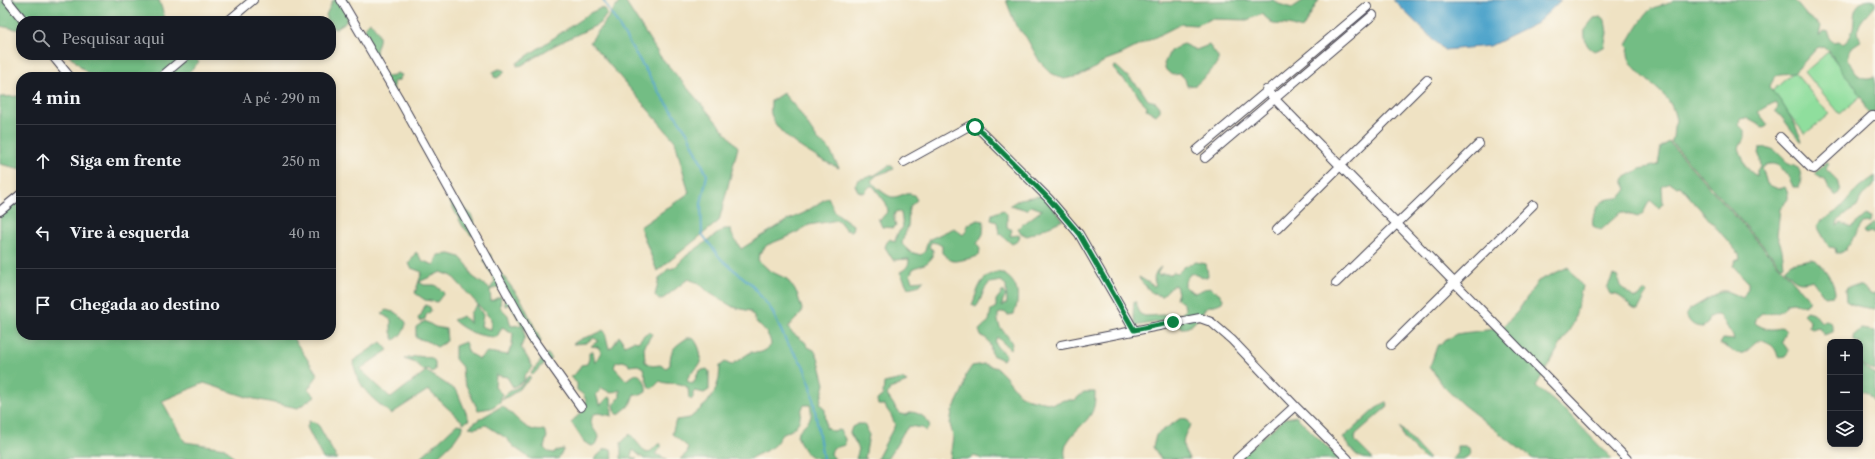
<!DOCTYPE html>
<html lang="pt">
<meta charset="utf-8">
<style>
body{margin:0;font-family:"Libre Caslon Text",serif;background:#20242c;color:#f1f3f6}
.controls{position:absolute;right:12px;bottom:12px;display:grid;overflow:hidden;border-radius:8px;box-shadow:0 2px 6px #0003}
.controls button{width:36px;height:36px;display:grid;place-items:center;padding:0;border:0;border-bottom:1px solid #363941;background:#171b24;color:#f1f3f6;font:20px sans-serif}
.stop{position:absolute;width:12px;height:12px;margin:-9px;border:3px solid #0b8043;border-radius:50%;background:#fff}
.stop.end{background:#0b8043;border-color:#fff;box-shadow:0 1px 4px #0008}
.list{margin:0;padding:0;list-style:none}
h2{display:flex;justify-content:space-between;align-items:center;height:52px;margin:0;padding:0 16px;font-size:17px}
h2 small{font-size:13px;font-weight:400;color:#9ea1a6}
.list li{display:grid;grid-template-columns:26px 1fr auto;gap:12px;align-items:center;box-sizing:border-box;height:72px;padding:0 16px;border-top:1px solid #363941}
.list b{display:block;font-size:15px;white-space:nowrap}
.list em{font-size:13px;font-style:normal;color:#9ea1a6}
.icon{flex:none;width:22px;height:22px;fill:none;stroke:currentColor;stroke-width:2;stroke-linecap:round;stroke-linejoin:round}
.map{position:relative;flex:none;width:1875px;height:459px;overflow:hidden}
.search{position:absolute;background:#171b24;box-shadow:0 2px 6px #0003;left:16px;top:16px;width:320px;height:44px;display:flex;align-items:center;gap:10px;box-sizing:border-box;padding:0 14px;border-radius:16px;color:#9ea1a6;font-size:15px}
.panel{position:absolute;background:#171b24;box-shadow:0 2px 6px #0003;left:16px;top:72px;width:320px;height:268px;border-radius:16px}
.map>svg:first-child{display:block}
</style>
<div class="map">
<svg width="1875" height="459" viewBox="0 0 1875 459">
<rect width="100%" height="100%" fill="#fbf7ec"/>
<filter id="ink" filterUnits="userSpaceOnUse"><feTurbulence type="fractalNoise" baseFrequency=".025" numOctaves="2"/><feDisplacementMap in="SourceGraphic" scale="8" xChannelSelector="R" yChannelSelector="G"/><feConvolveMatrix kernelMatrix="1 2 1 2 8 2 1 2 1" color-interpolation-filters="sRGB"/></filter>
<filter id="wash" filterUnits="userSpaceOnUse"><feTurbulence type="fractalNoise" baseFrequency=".012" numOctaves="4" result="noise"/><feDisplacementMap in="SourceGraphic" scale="16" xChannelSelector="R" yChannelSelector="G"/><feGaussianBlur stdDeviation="0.9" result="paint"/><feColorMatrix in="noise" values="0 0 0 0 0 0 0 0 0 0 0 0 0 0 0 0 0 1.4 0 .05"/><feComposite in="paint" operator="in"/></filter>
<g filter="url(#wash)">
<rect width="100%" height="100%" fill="#efe2c3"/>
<path fill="#8fde9d" stroke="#58806c" d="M1828,52L1863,94L1840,114L1805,72Z
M1794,72L1829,114L1805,134L1771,92Z"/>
<path fill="#73bd84" stroke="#4a7060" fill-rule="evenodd" d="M0,0H159L166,21H21V30L0,26Z
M333,0H348L346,22L335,29L331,27V21H326V15Z
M621,0H624L660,56L738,147L719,221L657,271L640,227L689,193L675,141L590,42Z
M1006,0H1160L1159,2L1273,0L1279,4L1292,8L1304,0H1319L1302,29L1288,25L1273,24L1262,14L1247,20L1211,19L1196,25L1181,24L1122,54L1106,60L1093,69L1079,76L1064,79L1051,73L1040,62L1026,37L1016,26Z
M1674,0H1794L1807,16L1821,26L1819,36L1823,31L1829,32V38L1833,42L1839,41L1843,44C1865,30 1840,0 1875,0V5C1867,17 1852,24 1861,40L1851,47L1848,59C1853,71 1860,83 1875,76V111L1868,113C1863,107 1864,101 1861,96C1856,86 1849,79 1842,71C1836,62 1832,53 1823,46L1817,48L1794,73C1779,75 1778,70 1770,86C1772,93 1776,94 1779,99C1785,106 1801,135 1802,142C1794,135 1781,114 1775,111L1778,107L1775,102L1758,112L1768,125L1763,127L1746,118L1740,119L1739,125L1745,131V137L1739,148C1743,159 1745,170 1757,176V170L1761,166L1759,154L1760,148C1773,146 1777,152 1785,160C1788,164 1793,164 1796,166C1802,171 1802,181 1799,187H1793C1788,173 1777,157 1762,167L1767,184L1778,189L1785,187L1788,193V199L1780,209L1777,235L1782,250L1784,265L1782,267L1671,142C1675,137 1672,128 1676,121C1675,115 1673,108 1670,103C1661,87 1621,66 1629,48L1627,46C1628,40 1646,12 1651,9C1658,5 1667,6 1674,0Z
M601,8L605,9L607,14L602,21L597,25L555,45L522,65L517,66V63L590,13Z
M1601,17L1605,20L1607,33L1604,47L1595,51C1585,48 1584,37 1585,29L1594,18Z
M370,22C389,42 372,42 377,61C378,65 383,71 385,75L391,77L397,73L402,75L399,80L393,82L395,100L378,76L366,48L370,43L365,32V26Z
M1183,44L1196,50L1209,45L1218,57V64L1196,85L1187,86L1185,79L1180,74L1172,75L1166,70L1164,64L1170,51Z
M69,55H193L199,62L184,77H91Z
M1116,66L1140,88L1148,100L1156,102L1160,107V111L1156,115L1146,109L1147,106L1139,98L1136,92L1114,70L1113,67Z
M499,69L504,70V73L497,78L494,77L493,72Z
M783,93L798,110L818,140L829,149L839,168C817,158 777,138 771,114C770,111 771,105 771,101Z
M21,96V169L0,164V97Z
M1669,142L1809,299V303L1804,306L1793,302L1787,303C1782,315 1773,314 1762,313L1757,317L1755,323C1763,329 1773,331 1782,327L1786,331L1782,342L1789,351L1785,356L1778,357C1777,351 1774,347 1770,344C1755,331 1751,357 1737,353C1734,352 1726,346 1720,344L1723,339L1734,340C1733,334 1729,331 1726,325C1722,317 1719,312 1709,317L1707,324L1703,327C1694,327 1689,323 1686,314L1689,310L1721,291H1726L1743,298L1748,288V282L1733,266L1735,261L1740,259L1739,254L1680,186L1677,187L1670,182L1662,187L1663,203L1659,208L1650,200L1643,213L1638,217L1621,212L1601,230L1593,226C1591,217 1596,204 1606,200C1616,196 1619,202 1627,189L1623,181L1624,178L1640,169L1658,165L1661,147Z
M1827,161L1829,164L1826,169L1837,180L1840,191L1836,196L1828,187L1826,181L1816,175V172Z
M888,166H892L894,169L877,175L871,181C875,186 886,196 892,197C899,198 904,191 914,195L917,200C904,210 910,213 908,226C906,232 903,237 902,244L910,252L921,255L925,251L928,240L954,228L963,235L967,230V225L978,220L984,221L983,234L977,244L980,249L979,255C974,258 972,258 967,259C952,262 953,263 942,253V246L937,243L931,242L929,247L933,250C932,265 924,263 913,269L910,275L912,281L924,280L920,285L908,288L900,272C906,269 909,266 909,259L893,260L885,247L887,242L890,239L895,242L897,234L903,227L901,213L897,211C892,215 894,220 896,225L894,228L882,227L878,218L880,220L888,211L886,203L873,186H870L864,193L858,191L855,185L858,180L875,175Z
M1875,176V184L1862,196L1857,207L1847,213L1838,221L1837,226L1841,223L1852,227L1866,215L1871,217L1870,222L1863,223L1843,253H1836L1835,248L1829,247L1817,226L1820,222L1840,209L1859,187Z
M1037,196H1043L1063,220L1027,236L1021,233L1018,228L1042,210L1031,206L1027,210L1010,205L1020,199Z
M21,197V335H291L318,375L308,389L315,396L298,408L250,398L204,383L162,401L185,442L225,448L235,459H0V214Z
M828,197L835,212L853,225L852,231L846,230L838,220L809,225L792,235L767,245L759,254L758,260L770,271L787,279L797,293L802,309L801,314L788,327L791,332L805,342L808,347L814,350L818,357L825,384L820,403L825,410L826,429L827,427L832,431L840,430L845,439V445L833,448L831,454L835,459C811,459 806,459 797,435C803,421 815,424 810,405H804C797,417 805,419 790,431C779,432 780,441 772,447C764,453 756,454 750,459H680L687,453L688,447L672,434L676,420L690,418L707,403L715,391L719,379L720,366L725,362L731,365L751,352C759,354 765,352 771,345C770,332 761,329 755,320C754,317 752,314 750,311L733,307L708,292L699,283L688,279L664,298L659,300L655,295L659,279L668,269L674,268L686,256L724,229H731L732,235L741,249L788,220L804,213Z
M452,198L471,214L476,229L472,236L463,227L450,202L449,199Z
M1003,210L1007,214V227L1012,230L1010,236L1020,235L1018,241L1012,244L999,233L997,222L991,220L992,214Z
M1875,222V234L1870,232L1866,234L1864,231Z
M416,252L423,261L434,265L438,255L450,254L460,257L468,266L472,276L490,289L495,281L484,261L485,255L490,254L495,265L522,301L541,341L536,348L528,340L529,334L523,326L525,336L521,347L533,367L524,376V381L513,387L507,377L496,375L495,387L502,394L500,402L491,408L478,410L463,379L462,367L455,359V346L465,342L469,353L479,359L487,352L508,355L512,344L513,333L502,327L497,337C481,337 466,332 453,320L463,316L470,324V313L477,305L483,315L481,326L491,330V319L452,276L441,272L419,282L424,285H435L444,293L437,302L425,300L415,293L422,272L411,268L409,263ZM496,288L502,289L505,300V306L510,304L522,325L511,326L508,315L500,307L501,296L491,301L490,290Z
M1811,259C1821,260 1835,283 1835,293L1833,296L1825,297L1812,280C1797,285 1794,280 1784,269L1791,263Z
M1196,262L1206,264L1208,275L1207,278C1201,278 1198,272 1190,274L1185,281V287L1195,293L1209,287L1220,294L1223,299L1222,302C1217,305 1213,305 1207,307C1205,308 1204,310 1203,312C1197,319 1192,329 1182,328L1174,319L1136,326L1133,314L1134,302H1136L1140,314L1145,316L1182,314L1185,310L1184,304L1176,298L1178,293L1176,286L1173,285L1162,296L1153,294L1140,280L1139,277L1154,286L1156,285C1152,279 1155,271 1161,267L1157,274L1161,276L1160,274H1171L1173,272L1178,273L1184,267Z
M1568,267L1582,286L1574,322L1536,386L1569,414L1612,459H1533L1462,404L1444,387L1430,367L1437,346L1456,334L1502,328L1518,311L1538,281Z
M998,272C1018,278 1021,296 1014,314L1008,315L1004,312L998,314C996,330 1007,331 1012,344L1010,349L997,337L995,342L997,347L1006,355L1003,360L992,355C990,347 991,339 981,336L979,330L989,321L991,310L996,307V300L1003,291L1006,296L1003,300L1002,306L1007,303L1006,285L1001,281L990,283C981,290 983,299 976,307L972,305C978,291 980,274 998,272Z
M1613,275L1618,277L1620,286L1634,298H1637L1645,291L1647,293L1638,310C1628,310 1625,293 1610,294L1607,288Z
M1850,286H1862L1871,294L1875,293V309C1866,308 1853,306 1846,301L1845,290Z
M425,305L430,307L431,311L426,315L425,319L419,321L418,318L421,315Z
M386,310L397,313L406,322C406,329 400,337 394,340L391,332V320L382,314Z
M1806,311L1814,313L1821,322L1825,320C1831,321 1834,326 1833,332L1824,335L1818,327L1812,329L1809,327L1810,321L1803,314Z
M425,321L435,327L446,329L447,341L437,347L427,341L416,338V327Z
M1861,329L1875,331V370L1873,371L1860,363V342H1855L1853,336Z
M603,330L605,332L609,349L613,346L619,336L625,345L633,341L638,342L645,334L650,332L652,334L644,347L645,362L652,366L660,365L666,368L670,365C670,349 674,347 687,338H693C700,346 704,360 697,368C692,373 688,374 687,381L693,384L699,371L707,369L709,371V390L704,393L695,391L693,393V398L691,400L689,398L688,388C679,380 669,386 660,381L653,388H649L643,368L638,365L629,366L628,363L623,361L616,362L614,367L626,380L636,374C643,375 647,385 646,392L641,395L634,394L630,405L619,414H616L614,405L620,397V390L611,393L600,387L601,390L596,394L599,404H602L607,398L611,397L612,416L599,413L594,414C587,425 595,429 599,437L597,443L592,446L584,442L571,422C577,416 591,408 584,396C582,393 579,392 577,390V383L570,377L577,372L581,365L587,364L589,359V352L593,351L595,363L601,352L598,347L591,346L598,341L596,339L593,338L586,343L573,344C582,336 594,337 603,330Z
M381,342L388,350L360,369L391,398L426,371L457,391L469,420L464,423L428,390L391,414C370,396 359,390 353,361Z
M547,353L552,359L540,367L533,375L531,373Z
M417,356L432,358L435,362V370L432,372L429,369L422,370L416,363L404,359Z
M984,364L997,368L1005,376L1019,394L1029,399L1053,404L1064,400H1075L1084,392H1095C1095,400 1095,407 1091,414C1083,428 1059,440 1066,459H983L974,456L970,459H950L953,436L950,424L952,412L964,387L966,375L972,366Z
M1860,364L1875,375V403L1867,393L1860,390Z
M530,376V379L514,393L502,400C506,389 524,388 527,377Z
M902,379L907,382L890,389L887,395L900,414L906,415L912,412C921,414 926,417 930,426L926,431L922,428L909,426L903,433L897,444L887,459H877L895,425L891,415L884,405H878L877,400L883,395L884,383Z
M1386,402L1388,406L1356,434L1355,438L1356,442L1373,459C1355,459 1354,452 1343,438L1375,409Z
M502,406C516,415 525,434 544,430L547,436L544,448L548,452L554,453L558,450L564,449L558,459H531L514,447L506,438L486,425L475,428L469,427L478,420Z
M1296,416L1339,459H1237L1285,418Z
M1181,418L1187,419L1191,425C1182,436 1180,448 1190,459H1161L1153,447L1156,435Z
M309,421L314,422L319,426L337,459H323L307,427Z
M457,424L463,425V428L454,441L435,459H419Z
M858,424H864L869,435L865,458L867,459H856L859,449L850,433L852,427Z
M1400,427L1429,459H1424L1404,439Z
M630,434L646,453L651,451L658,444H661V447L655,454L667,459H644L633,450L631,456L637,459H621V443Z
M1457,446H1465L1469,448L1470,455L1463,459H1452L1457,453Z
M605,449H611L613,459H594Z"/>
<path fill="#50a4cb" stroke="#396383" d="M1393,0H1561L1537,23L1490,46L1444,50Z"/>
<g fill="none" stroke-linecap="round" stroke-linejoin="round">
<path stroke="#50a4cb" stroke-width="2" d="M603,0L659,92L687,132L707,175L701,204L702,234L721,259L751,284L771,309L786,341L803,365L811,386L823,459"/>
</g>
</g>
<g filter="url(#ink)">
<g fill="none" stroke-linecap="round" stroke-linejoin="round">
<g stroke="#413f4f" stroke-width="10">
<path id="minor" d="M7,0L24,21
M341,0L398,97L532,338L581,407
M228,21L253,0
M52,55L70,77
M161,77L187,55
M1266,90L1627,459
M1780,137L1811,168L1814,169L1872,116H1875
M1197,150L1367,7
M1205,158L1373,15
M904,162L969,126L975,127L982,132L1049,199L1079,234L1134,330
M0,211L21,194
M1277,229L1427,80
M1336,283L1479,144
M1061,345L1200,318L1211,322L1232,340L1295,406
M1391,345L1533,205
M1237,459L1295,406L1348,459"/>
</g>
<use href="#minor" stroke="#fff" stroke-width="8"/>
</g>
</g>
<g fill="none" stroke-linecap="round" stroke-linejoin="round" filter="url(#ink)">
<path stroke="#0b8043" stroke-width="5" d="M975,127L982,132L1049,199L1079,234L1134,330L1173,322"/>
</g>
</svg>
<div class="controls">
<button>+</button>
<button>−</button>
<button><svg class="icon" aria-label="layers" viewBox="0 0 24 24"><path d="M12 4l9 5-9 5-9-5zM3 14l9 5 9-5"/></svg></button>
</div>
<div class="stop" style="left:975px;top:127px"></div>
<div class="stop end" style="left:1173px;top:322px"></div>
<div class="search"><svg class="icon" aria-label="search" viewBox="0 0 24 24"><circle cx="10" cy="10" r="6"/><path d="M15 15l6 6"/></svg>Pesquisar aqui</div>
<section class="panel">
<h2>4 min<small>A pé · 290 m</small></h2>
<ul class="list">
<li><svg class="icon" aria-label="ahead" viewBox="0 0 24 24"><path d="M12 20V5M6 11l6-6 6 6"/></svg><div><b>Siga em frente</b></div><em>250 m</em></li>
<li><svg class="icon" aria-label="left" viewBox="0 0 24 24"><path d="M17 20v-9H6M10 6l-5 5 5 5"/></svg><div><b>Vire à esquerda</b></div><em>40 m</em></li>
<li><svg class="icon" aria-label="arrive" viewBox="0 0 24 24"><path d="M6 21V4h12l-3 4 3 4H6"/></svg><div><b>Chegada ao destino</b></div></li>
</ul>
</section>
</div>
